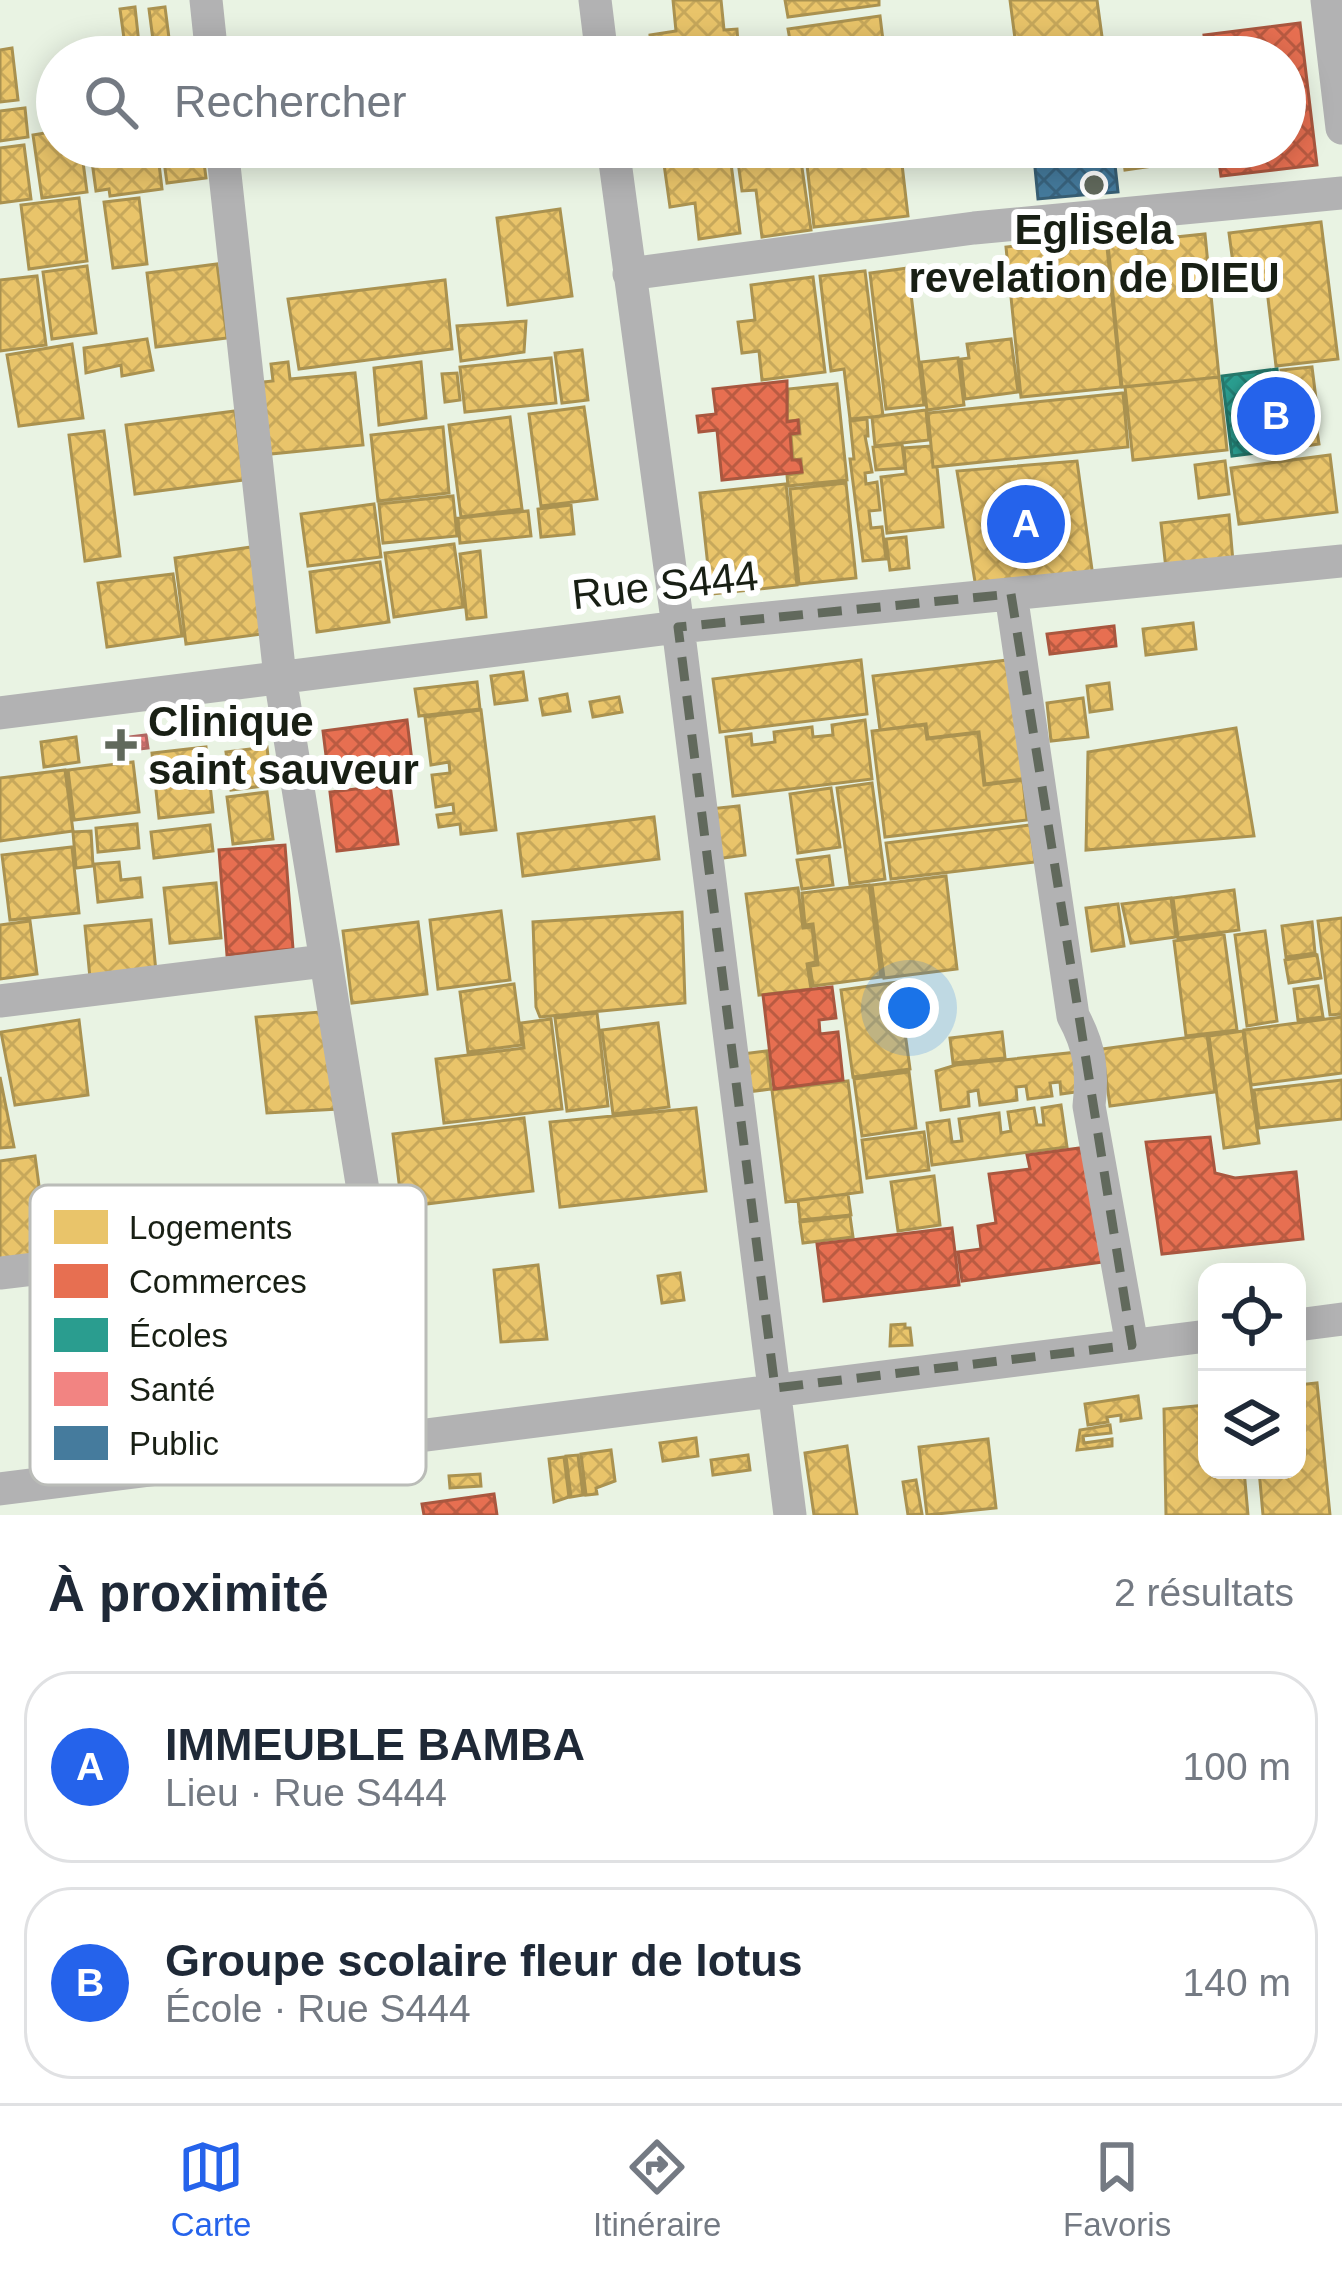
<!DOCTYPE html>
<html lang="fr">
<meta charset="utf-8">
<style>
body{margin:0;font-family:Helvetica,sans-serif;background:#f2f2f3;color:#1f2937}
.controls{position:absolute;right:36px;bottom:36px;display:grid;overflow:hidden;border-radius:24px;box-shadow:0 6px 30px #0003}
.controls button{width:108px;height:108px;display:grid;place-items:center;padding:0;border:0;border-bottom:3px solid #e0e1e3;background:#fff;color:#1f2937;font:60px sans-serif}
.you{position:absolute;left:909px;top:1008px;width:42px;height:42px;margin:-30px;border:9px solid #fff;border-radius:50%;background:#1a73e8;box-shadow:0 0 0 18px #1a73e833}
.badge{display:grid;place-items:center;width:78px;height:78px;border-radius:50%;background:#2563eb;color:#fff;font-size:39px;font-weight:700}
.pin{position:absolute;translate:-50% -50%;border:6px solid #fff;box-shadow:0 3px 12px #0006}
.list{margin:0;padding:0;list-style:none}
h2{display:flex;justify-content:space-between;align-items:center;height:156px;margin:0;padding:0 48px;font-size:51px}
h2 small{font-size:39px;font-weight:400;color:#747a83}
.list li{display:grid;grid-template-columns:78px 1fr auto;gap:36px;align-items:center;box-sizing:border-box;height:192px;margin:0 24px 24px;padding:0 24px;border:3px solid #e0e1e3;border-radius:48px}
.list b{display:block;font-size:45px;white-space:nowrap}
.list p{margin:0;font-size:39px;white-space:nowrap;color:#747a83}
.list em{font-size:39px;font-style:normal;color:#747a83}
.icon{flex:none;width:66px;height:66px;fill:none;stroke:currentColor;stroke-width:2;stroke-linecap:round;stroke-linejoin:round}
.map{position:relative;flex:none;width:1342px;height:1515px;overflow:hidden}
.search{position:absolute;background:#fff;box-shadow:0 6px 30px #0003;left:36px;right:36px;top:36px;height:132px;display:flex;align-items:center;gap:30px;box-sizing:border-box;padding:0 42px;border-radius:66px;color:#747a83;font-size:45px}
.sheet{height:588px;background:#fff}
nav{display:flex;justify-content:space-around;align-items:center;box-sizing:border-box;height:168px;border-top:3px solid #e0e1e3;background:#fff;font-size:33px;color:#747a83}
nav a{display:grid;justify-items:center;gap:6px}
nav .on{color:#2563eb}
.map>svg:first-child{display:block}
</style>
<div class="map">
<svg width="1342" height="1515" viewBox="0 0 1342 1515">
<defs>
<pattern id="homes-cross-hatch" width="8" height="8" patternUnits="userSpaceOnUse" patternTransform="scale(3)"><rect width="8" height="8" fill="#e9c46a"/><path d="M0 0l8 8M0 8l8-8" fill="none" stroke="#c7a85b"/></pattern>
<pattern id="shops-cross-hatch" width="8" height="8" patternUnits="userSpaceOnUse" patternTransform="scale(3)"><rect width="8" height="8" fill="#e76f51"/><path d="M0 0l8 8M0 8l8-8" fill="none" stroke="#ba5b42"/></pattern>
<pattern id="schools-cross-hatch" width="8" height="8" patternUnits="userSpaceOnUse" patternTransform="scale(3)"><rect width="8" height="8" fill="#2a9d8f"/><path d="M0 0l8 8M0 8l8-8" fill="none" stroke="#237f74"/></pattern>
<pattern id="health-cross-hatch" width="8" height="8" patternUnits="userSpaceOnUse" patternTransform="scale(3)"><rect width="8" height="8" fill="#f28482"/><path d="M0 0l8 8M0 8l8-8" fill="none" stroke="#c36b69"/></pattern>
<pattern id="public-cross-hatch" width="8" height="8" patternUnits="userSpaceOnUse" patternTransform="scale(3)"><rect width="8" height="8" fill="#457b9d"/><path d="M0 0l8 8M0 8l8-8" fill="none" stroke="#39647f"/></pattern>
</defs>
<rect width="100%" height="100%" fill="#e9f3e3"/>
<path fill="url(#homes-cross-hatch)" stroke="#aa9250" stroke-width="3" d="M673,0H721L724,30L737,29L738,44L651,53L650,35L676,31Z
M785,0H879V5L788,17Z
M1010,0H1097L1103,44L1017,54Z
M135,7L139,44L125,46L120,9Z
M165,7L169,38L153,40L149,9Z
M880,16L885,57H793L788,29Z
M116,43L118,57H80L79,48Z
M12,48L18,100L0,102V50Z
M25,108L28,137L0,141V111Z
M57,131V147H81L87,192L42,198L33,135Z
M24,145L31,199L0,203V148Z
M90,147H157L162,189L110,196L109,189L96,191Z
M162,147H202L206,178L167,183Z
M551,147H581L582,161L553,164Z
M736,147H799L811,230L762,237L756,190L742,191Z
M805,147H900L908,216L814,227Z
M1122,147H1150L1153,166L1125,170Z
M729,148L740,233L699,239L695,203L670,207L663,157Z
M79,198L87,261L29,269L21,205Z
M139,198L147,264L113,268L104,202Z
M560,209L572,296L508,305L497,218Z
M1321,222L1338,359L1276,366L1267,290L1237,294L1229,233Z
M1205,234L1219,377L1122,387L1108,244Z
M1106,237L1121,387L1021,397L1006,247Z
M217,264L227,338L156,347L147,273Z
M87,266L96,333L52,339L43,272Z
M908,268L924,405L886,409L870,273Z
M865,271L883,416L850,419L844,369L831,371L820,276Z
M37,276L46,345L0,351V280Z
M813,277L825,372L762,380L759,351L742,353L738,322L755,320L751,285Z
M445,280L452,349L299,369L288,299Z
M526,321L524,352L461,361L457,326Z
M147,339L153,370L122,376L121,365L86,373L84,348Z
M1011,339L1018,392L965,399L961,359L969,358L967,344Z
M72,344L83,418L19,426L7,355Z
M582,350L588,400L562,403L555,353Z
M551,358L556,403L465,412L460,367Z
M958,358L964,405L927,410L921,362Z
M288,362L290,379L355,373L363,445L260,455L253,383L273,381L271,364Z
M421,362L426,418L379,425L374,368Z
M1312,367L1317,407L1285,410L1281,370Z
M457,373L460,400L445,402L442,374Z
M1219,377L1227,450L1133,460L1125,387Z
M837,384L847,480L788,486L787,475L802,473L801,459L793,460L791,435L800,434L799,420L787,421L788,389Z
M1123,393L1128,447L933,467L928,413Z
M584,407L597,499L541,506L529,414Z
M926,410L929,440L875,446L872,417Z
M235,411L244,480L135,494L126,425Z
M1314,411L1319,444L1292,448L1288,414Z
M510,417L522,509L461,517L449,425Z
M867,419L868,436H865L872,472L865,473L866,484L877,482L880,510L869,511L871,528L882,527L886,559L863,561L850,459H854L850,421Z
M443,427L449,493L378,501L371,435Z
M104,431L120,556L85,561L69,435Z
M902,444L905,468L876,470L873,447Z
M931,446L933,467H937L943,527L887,533L881,477L906,474L904,448Z
M1330,455L1337,512L1239,524L1231,468Z
M1077,461L1093,577L976,588L957,471Z
M1225,461L1229,494L1199,498L1195,465Z
M846,483L856,578L799,584L790,489Z
M786,484L797,585L711,594L700,493Z
M453,496L457,536L383,543L379,504Z
M374,504L381,557L308,566L301,514Z
M571,505L574,534L541,537L538,509Z
M528,511L531,536L460,543L458,518Z
M1229,515L1233,562L1166,569L1161,523Z
M906,537L909,568L890,570L886,539Z
M454,544L463,607L394,617L385,553Z
M251,547L262,634L186,644L175,558Z
M480,551L486,617L467,619L460,554Z
M380,562L389,622L317,632L310,572Z
M173,574L182,636L107,647L98,583Z
M1193,623L1196,649L1146,655L1143,629Z
M1016,659L1030,778L985,784L979,732L928,738L926,724L880,730L873,676Z
M861,660L867,714L720,732L713,679Z
M523,672L527,700L495,704L491,676Z
M477,682L480,709L419,716L415,689Z
M1109,683L1112,709L1090,712L1087,686Z
M567,694L570,711L543,715L540,699Z
M619,697L622,712L593,717L590,702Z
M1083,698L1088,737L1051,741L1047,703Z
M481,710L496,830L461,834L460,824L439,827L437,815L454,813L453,804L436,807L432,775L450,773L449,762L431,765L425,717Z
M865,720L872,779L733,796L726,737L751,734L752,745L775,742L774,732L812,727L813,737L833,735L832,725Z
M925,725L927,739L978,733L984,785L1023,780L1027,820L885,837L872,731Z
M1236,728L1254,836L1086,850L1088,752Z
M76,737L79,762L44,767L41,742Z
M206,747L213,812L159,818L152,753Z
M267,747L271,785L231,790L226,752Z
M133,762L139,812L74,820L68,770Z
M65,770L73,831L0,841V778Z
M872,783L885,879L850,884L837,788Z
M831,788L840,847L798,853L790,794Z
M267,792L273,839L233,844L227,797Z
M739,806L745,855L716,859L709,809Z
M654,817L659,859L523,876L518,834Z
M137,824L139,848L98,852L96,828Z
M210,825L213,851L154,858L151,832Z
M1030,825L1035,862L891,879L886,843Z
M91,831L93,866L76,868L73,832Z
M72,847L79,913L10,920L2,855Z
M829,856L833,885L802,889L797,860Z
M119,862L121,880L140,878L142,897L98,902L94,864Z
M946,876L957,969L884,978L872,885Z
M216,883L221,938L170,943L164,888Z
M869,885L881,977L813,986L810,966L818,965L813,924L805,925L802,893Z
M798,888L803,928L812,927L816,962L807,964L811,989L759,995L746,894Z
M1234,890L1239,930L1178,938L1173,898Z
M1171,898L1176,937L1131,943L1122,904Z
M1118,904L1124,946L1092,951L1086,908Z
M501,911L510,980L438,989L430,920Z
M682,912L685,1003L540,1017L536,1007L533,922Z
M1342,918V1014L1330,1015L1318,921Z
M151,920L156,972L90,978L85,926Z
M30,921L37,974L0,979V925Z
M418,922L427,994L352,1003L343,931Z
M1312,922L1315,953L1286,957L1282,926Z
M1265,931L1277,1021L1247,1026L1235,935Z
M1224,934L1237,1030L1186,1036L1174,941Z
M1317,955L1321,978L1289,983L1285,960Z
M898,982L910,1069L853,1077L841,990Z
M514,984L522,1045L468,1052L460,992Z
M1318,986L1323,1017L1298,1020L1294,989Z
M320,1012L338,1109L267,1113L256,1017Z
M597,1013L608,1106L567,1111L555,1018Z
M1342,1017V1073L1251,1085L1244,1030Z
M551,1019L562,1109L444,1123L436,1059L524,1048L521,1023Z
M79,1020L88,1095L15,1105L1,1032Z
M658,1023L669,1107L613,1114L602,1030Z
M1243,1031L1259,1143L1224,1148L1209,1036Z
M1002,1032L1005,1058L953,1063L950,1038Z
M1207,1035L1215,1092L1110,1106L1102,1049Z
M767,1051L771,1089L747,1092L742,1054Z
M1078,1052L1083,1091L1061,1094L1060,1082L1050,1083L1052,1096L1028,1099L1026,1086L1016,1087L1017,1100L980,1105L978,1090L968,1092L969,1106L941,1110L936,1071L956,1065Z
M909,1072L916,1128L862,1136L854,1079Z
M0,1077L14,1147L0,1148Z
M1342,1080V1119L1259,1128L1254,1090Z
M848,1081L862,1192L786,1202L772,1090Z
M1061,1105L1067,1147L932,1165L927,1123L949,1120L952,1142L962,1141L959,1119L999,1113L1001,1133L1011,1131L1008,1112L1034,1108L1037,1125H1044L1042,1108Z
M696,1108L706,1191L560,1207L550,1122Z
M524,1118L533,1191L402,1207L393,1134Z
M924,1132L929,1170L867,1178L862,1140Z
M35,1156L48,1253L0,1259V1161Z
M934,1176L940,1225L898,1231L891,1182Z
M848,1194L851,1215L800,1220L798,1200Z
M850,1216L853,1237L803,1243L800,1222Z
M538,1265L547,1339L501,1342L494,1270Z
M680,1273L684,1300L662,1303L658,1276Z
M905,1324V1328H910L912,1345L890,1346L891,1325Z
M1317,1383L1330,1515H1263L1259,1470H1297V1385Z
M1138,1396L1141,1418L1121,1421V1415L1107,1417L1108,1422L1088,1425L1085,1404Z
M1207,1405V1470H1244L1248,1515H1166L1164,1409Z
M1110,1425L1111,1433L1083,1436L1084,1443L1112,1439V1446L1077,1450L1080,1430Z
M696,1438L698,1456L663,1461L660,1443Z
M988,1439L996,1508L927,1515L919,1447Z
M847,1446L857,1515H814L805,1453Z
M611,1450L615,1481L596,1488L597,1494L586,1495L581,1454Z
M578,1455L583,1495L571,1497L566,1456Z
M748,1455L750,1470L713,1475L711,1460Z
M564,1457L569,1497L554,1502L549,1459Z
M480,1474L481,1486L450,1488L449,1476Z
M916,1480L922,1514L908,1515L903,1482Z"/>
<path fill="url(#shops-cross-hatch)" stroke="#a9573f" stroke-width="3" d="M1300,23L1317,165L1221,176L1217,147H1285V57H1207L1204,35Z
M787,381V422L798,420L799,433L790,434L792,460H800L802,472L722,480L717,430L699,432L697,416L716,414L713,389Z
M1114,626L1116,646L1050,654L1047,634Z
M407,720L413,770L329,780L323,731Z
M390,785L398,844L337,851L330,792Z
M285,845L293,949L227,955L219,850Z
M832,987L836,1018L819,1020L820,1034L838,1032L843,1080L774,1089L763,995Z
M1210,1137L1215,1173L1235,1178L1296,1172L1303,1239L1162,1254L1146,1142Z
M1087,1147L1103,1262L962,1281L958,1252L981,1249L978,1226L996,1223L989,1174L1030,1169L1027,1155Z
M952,1228L959,1285L824,1301L817,1244Z
M494,1494L497,1515H424L422,1504Z"/>
<path fill="url(#schools-cross-hatch)" stroke="#25776a" stroke-width="3" d="M1277,369L1287,449L1232,456L1222,376Z"/>
<path fill="url(#health-cross-hatch)" stroke="#b16661" stroke-width="3" d="M146,735L148,748L115,752L113,739Z"/>
<path fill="url(#public-cross-hatch)" stroke="#385f74" stroke-width="3" d="M1033,147H1113L1118,192L1038,199Z"/>
<g fill="none" stroke-linecap="round" stroke-linejoin="round">
<path stroke="#b2b2b3" stroke-width="33" d="M206,0L212,57
M595,0L602,57
M1327,0L1342,128
M222,147L280,677L403,1437
M613,147L678,627L790,1515
M629,274L974,228L1342,193
M1011,594L1073,1016C1090,1047 1093,1071 1089,1106L1132,1345
M0,713L678,627L1342,561
M0,1001L324,961
M0,1273L368,1229
M1297,1325L1342,1319
M0,1489L1207,1336"/>
</g>
<path fill="none" stroke="#61695c" stroke-width="9" stroke-dasharray="24 15" stroke-linejoin="round" d="M1011,594L1132,1345L775,1388L678,627Z"/>
<g fill="#61695c" stroke="#fff" stroke-width="4.5">
<circle cx="1094" cy="185" r="12"/>
<path d="M115 727h12v12h12v12h-12v12h-12v-12h-12v-12h12z"/>
</g>
<g text-anchor="middle" dominant-baseline="central" stroke-width="12" stroke-linejoin="round" paint-order="stroke">
<g font-size="42" font-weight="bold" fill="#181f14" stroke="#fff">
<text x="1094" y="229">Eglisela<tspan x="1094" dy="48">revelation de DIEU</tspan></text>
<text x="148" y="721" text-anchor="start">Clinique<tspan x="148" dy="48">saint sauveur</tspan></text>
</g>
<g font-size="42" fill="#181f14" stroke="#fff">
<text transform="translate(665 585) rotate(-6)">Rue S444</text>
</g>
</g>
<rect x="30" y="1185" width="396" height="300" rx="18" fill="#fff" stroke="#babcb8" stroke-width="3"/>
<rect x="54" y="1210" width="54" height="34" fill="#e9c46a"/>
<rect x="54" y="1264" width="54" height="34" fill="#e76f51"/>
<rect x="54" y="1318" width="54" height="34" fill="#2a9d8f"/>
<rect x="54" y="1372" width="54" height="34" fill="#f28482"/>
<rect x="54" y="1426" width="54" height="34" fill="#457b9d"/>
<g font-size="33" fill="#181f14">
<text x="129" y="1239">Logements</text>
<text x="129" y="1293">Commerces</text>
<text x="129" y="1347">Écoles</text>
<text x="129" y="1401">Santé</text>
<text x="129" y="1455">Public</text>
</g>
</svg>
<div class="controls">
<button><svg class="icon" aria-label="locate" viewBox="0 0 24 24"><circle cx="12" cy="12" r="6"/><path d="M12 2v4M12 18v4M2 12h4M18 12h4"/></svg></button>
<button><svg class="icon" aria-label="layers" viewBox="0 0 24 24"><path d="M12 4l9 5-9 5-9-5zM3 14l9 5 9-5"/></svg></button>
</div>
<div class="you"></div>
<div class="pin badge" style="left:1026px;top:524px">A</div>
<div class="pin badge" style="left:1276px;top:416px">B</div>
<div class="search"><svg class="icon" aria-label="search" viewBox="0 0 24 24"><circle cx="10" cy="10" r="6"/><path d="M15 15l6 6"/></svg>Rechercher</div>
</div>
<section class="sheet">
<h2>À proximité<small>2 résultats</small></h2>
<ul class="list">
<li><span class="badge">A</span><div><b>IMMEUBLE BAMBA</b><p>Lieu · Rue S444</p></div><em>100 m</em></li>
<li><span class="badge">B</span><div><b>Groupe scolaire fleur de lotus</b><p>École · Rue S444</p></div><em>140 m</em></li>
</ul>
</section>
<nav>
<a class="on"><svg class="icon" aria-label="map" viewBox="0 0 24 24"><path d="M3 6l6-2 6 2 6-2v14l-6 2-6-2-6 2zM9 4v14M15 6v14"/></svg>Carte</a>
<a><svg class="icon" aria-label="directions" viewBox="0 0 24 24"><path d="M12 3l9 9-9 9-9-9zM9 14v-3h6M13 9l2 2-2 2"/></svg>Itinéraire</a>
<a><svg class="icon" aria-label="saved" viewBox="0 0 24 24"><path d="M7 4h10v16l-5-4-5 4z"/></svg>Favoris</a>
</nav>
